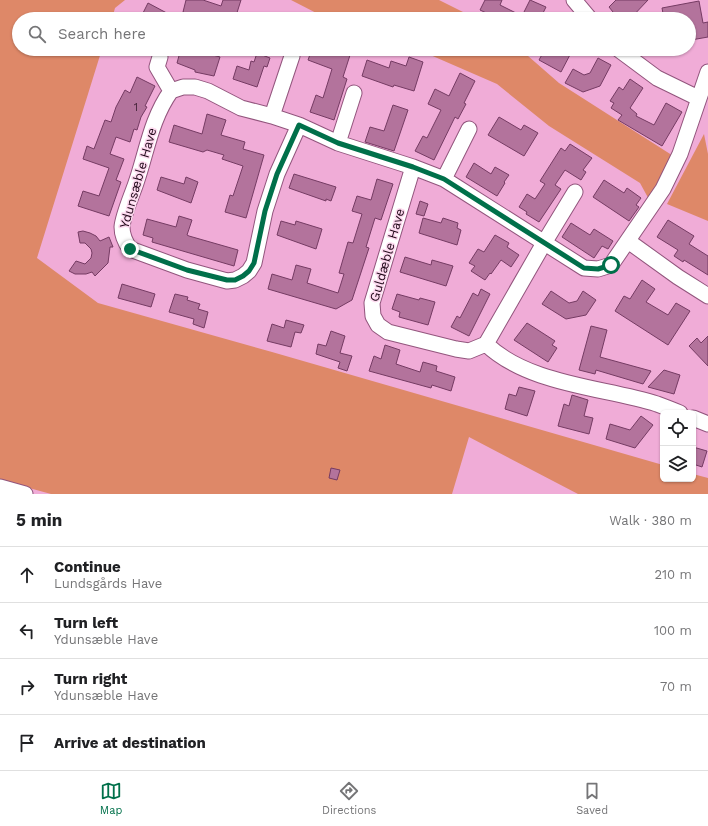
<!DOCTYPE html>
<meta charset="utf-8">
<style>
body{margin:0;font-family:"Work Sans",sans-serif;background:#f6f6f6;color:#202124}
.controls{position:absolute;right:12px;bottom:12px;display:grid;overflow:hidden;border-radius:6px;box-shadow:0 1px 3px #0004}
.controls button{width:36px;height:36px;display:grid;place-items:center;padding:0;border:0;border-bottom:1px solid #e0e0e0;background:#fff;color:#202124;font:20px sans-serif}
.stop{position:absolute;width:12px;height:12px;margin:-9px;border:3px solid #00704a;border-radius:50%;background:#fff}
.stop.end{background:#00704a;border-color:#fff;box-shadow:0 1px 4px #0008}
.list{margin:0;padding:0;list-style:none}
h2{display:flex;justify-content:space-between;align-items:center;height:52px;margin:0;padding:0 16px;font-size:17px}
h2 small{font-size:13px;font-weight:400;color:#757577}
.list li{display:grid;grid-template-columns:26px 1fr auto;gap:12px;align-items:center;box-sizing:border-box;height:56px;padding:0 16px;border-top:1px solid #e0e0e0}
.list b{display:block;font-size:15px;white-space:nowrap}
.list p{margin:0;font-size:13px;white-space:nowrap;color:#757577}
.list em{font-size:13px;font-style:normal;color:#757577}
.icon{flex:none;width:22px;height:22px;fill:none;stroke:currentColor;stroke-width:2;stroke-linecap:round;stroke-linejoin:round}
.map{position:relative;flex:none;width:708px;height:494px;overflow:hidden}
.search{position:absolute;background:#fff;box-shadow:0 1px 3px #0004;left:12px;right:12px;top:12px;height:44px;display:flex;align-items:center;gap:10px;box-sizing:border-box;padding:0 14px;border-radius:22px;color:#757577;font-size:15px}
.sheet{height:276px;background:#fff}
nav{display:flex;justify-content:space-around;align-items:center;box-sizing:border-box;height:56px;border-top:1px solid #e0e0e0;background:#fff;font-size:11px;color:#757577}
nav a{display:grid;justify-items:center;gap:2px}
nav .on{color:#00704a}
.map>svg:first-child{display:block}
</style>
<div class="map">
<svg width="708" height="494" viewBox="0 0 708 494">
<rect width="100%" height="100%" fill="#f0acd7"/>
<path fill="#de8868" d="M0,0H125L115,8L112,19H19V49H102L37,258L98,303L272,352L663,465V479H693V474L708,478V494H578L469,437L452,494H51L0,480Z
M291,0H439L477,19H328Z
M410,49H520L559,83L678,159L652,205L640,183L549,126L497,84L428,54Z
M704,134L708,154V221L667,204Z"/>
<path fill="#b3739c" stroke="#753b63" d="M186,0H203L221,6L223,0H241L235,19H205L183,12Z
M485,0H502L500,5L522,16L530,0L546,7L540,19H499L480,10Z
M616,0H648L630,19H607L613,12L609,7Z
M699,1L703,23L708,22V37L691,40L689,19H664L662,8Z
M148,3L178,19H140Z
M312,49H319L335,54L337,49H344L351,52L343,77L347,79L334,120L310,112L316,95L323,98L332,69L308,60Z
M545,49H573L561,72L539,60Z
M191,51L201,54L202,52L220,57L214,76L195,72V70L177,63L180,52L190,55Z
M257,53L270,58L267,67L264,66L257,87L233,79L237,66L249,70L251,61L254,62Z
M409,57L423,62L414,91L394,85L393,87L362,76L367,60L389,68L391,61L406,66Z
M598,58L611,65L600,86L583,92L565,83L573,69L584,75L590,73Z
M460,73L475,81L464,103L466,104L458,119L455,117L434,160L415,151L423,136L427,138L441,110L428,104L435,89L449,96Z
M137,77L155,86L145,106L147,107L141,117L137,130L134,129L130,142L116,137L110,154L124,159L116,180L121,182L109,216L78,206L83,191L99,196L109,168L83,159L87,146L94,149L105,120L111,122L116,107L125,90L130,93Z
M630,79L643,88L630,108L637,114L636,116L654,125L666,103L682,112L662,146L618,120L622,115L611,108L614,103L610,101L619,87L623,90Z
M393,105L408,110L394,151L365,142L370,127L384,131Z
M207,114L226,120L221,135L245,142L243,149L264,155L246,218L225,212L230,195L233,196L243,166L222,159L224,155L207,150L203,152L169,142L174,125L202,134Z
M499,117L521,130L524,125L538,133L524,156L488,135Z
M570,144L592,158L583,170L586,172L581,180L565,170L555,185L561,189L539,222L526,214L527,212L519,207L527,194L535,199L545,184L540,181L561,148L565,151Z
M474,163L491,174L495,167L509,175L504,182L505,183L497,196L466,177Z
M294,174L336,187L331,201L326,199V201L289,188Z
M161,177L184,184L186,177L198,182L191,203L157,190Z
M377,179L393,184L381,220L375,218L366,247L369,248L352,300L336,309L268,289L272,274L292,280L296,265L311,269L307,283L338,293L344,274L339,273L348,242L353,243L362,214L352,211L357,196L371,200Z
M604,180L624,193L627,188L641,198L636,205L639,207L629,221L593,197Z
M420,201L428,204L424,216L416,214Z
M179,216L192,220L187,235L189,236L238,250L234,266L152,242L153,238L143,235L147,219L176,227Z
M423,218L441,223L443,218L458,223L457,228L461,230L457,245L419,233Z
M668,220L694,236L689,244L708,256V275L684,260L683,262L674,256L678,250L657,237Z
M281,221L295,225L296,221L322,229L316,249L277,235Z
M571,223L590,235L594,229L613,241L608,249L602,246L594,258L562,237Z
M83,231L90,233L96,236L100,241L109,237L113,247H110L108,263L95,276L92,272L86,274H75L69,271L76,261L85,264L91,258L92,253L91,249L85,243H80L78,232Z
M495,235L509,243L507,247L519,255L511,267L501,260L491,274L490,273L485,280L471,271L475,266L469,263L478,249L484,252Z
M405,257L431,265L432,260L453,266L446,286L400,272Z
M642,280L655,289L646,302L668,315L676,303L690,311L668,345L615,311L624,296L630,299Z
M122,284L155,294L151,307L118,298Z
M481,289L490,294L469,336L451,327L457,316L460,318L473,293L478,296Z
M551,291L569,303L577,301L583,291L596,300L586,315L566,319L542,304Z
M175,294L188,297L187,300L200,304L198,309L208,312L204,328L193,324L194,319L169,312Z
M397,294L419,300L420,298L435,302L428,325L399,317L400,312L392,309Z
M286,320L304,325L301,333L295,332L291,347L267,341L272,324L284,328Z
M527,323L555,341L552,345L557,348L548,362L514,340Z
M591,326L607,330L600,357L651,371L643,384L596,370L595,374L579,370Z
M331,331L345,336L340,353L352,356L347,371L338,368L340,362L316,354L318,344L326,346Z
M708,336V366L689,346L697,338L701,343Z
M385,345L400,350L396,364L420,372L423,362L437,366L436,371L455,377L451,391L432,385L431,388L369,371L374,356L381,359Z
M664,370L680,375L674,394L648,387Z
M519,387L535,391L527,416L505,409L509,394L516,396Z
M572,395L588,400L584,416L593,418L589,434L558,426L564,404L569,406Z
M641,416L653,425L635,448L606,439L610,424L630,430Z
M693,447L707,451L702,467L693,464Z
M331,468L340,470L337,480L329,478Z"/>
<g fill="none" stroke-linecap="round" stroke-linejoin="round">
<g stroke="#92557d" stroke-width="17">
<path id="minor" d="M574,0L590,19
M618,49L657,78L698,98
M160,57L157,67L171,91L183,87H195L208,91L241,108L272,116L299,125L338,143L413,167L444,179L584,268L598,269L611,265L663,189L680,154L708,72
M171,91C151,119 147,151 136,183C132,195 123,215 122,227C122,236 125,242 130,249L187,270L227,281L235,280L243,276L249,271L254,263L265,211L277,174L299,125
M272,116L292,56
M338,143L354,93
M413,167L372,303L373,316L378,325L388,332L456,349L469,351L486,344L544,243L575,192
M444,179L469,129
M628,241L678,277L708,296
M486,344C529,385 603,387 657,404C665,407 673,410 680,413
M693,418L708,424
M0,487L25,494"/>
</g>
<use href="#minor" stroke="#fff" stroke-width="15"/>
</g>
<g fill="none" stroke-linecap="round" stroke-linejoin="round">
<path stroke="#00704a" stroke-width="5" d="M130,249L187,270L227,280H235L243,276L249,271L254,263L265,211L277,174L299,125L338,143L413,167L444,179L584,268L598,269L611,265"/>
</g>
<g text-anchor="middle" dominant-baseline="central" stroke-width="3" stroke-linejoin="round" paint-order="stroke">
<g font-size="11" fill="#442339">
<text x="136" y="107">1</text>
</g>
<g font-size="13" fill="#1f0818" stroke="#fdd9ef">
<text transform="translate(138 178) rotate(-74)">Ydunsæble Have</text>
<text transform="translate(387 255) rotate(-74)">Guldæble Have</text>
</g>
</g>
</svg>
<div class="controls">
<button><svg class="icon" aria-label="locate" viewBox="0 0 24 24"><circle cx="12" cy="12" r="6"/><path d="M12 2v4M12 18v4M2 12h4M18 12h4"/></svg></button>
<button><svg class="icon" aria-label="layers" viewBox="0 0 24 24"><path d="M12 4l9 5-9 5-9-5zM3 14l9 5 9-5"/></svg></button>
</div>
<div class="stop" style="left:611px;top:265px"></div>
<div class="stop end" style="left:130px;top:249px"></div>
<div class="search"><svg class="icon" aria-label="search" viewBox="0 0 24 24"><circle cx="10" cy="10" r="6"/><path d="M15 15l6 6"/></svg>Search here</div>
</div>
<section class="sheet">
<h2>5 min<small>Walk · 380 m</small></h2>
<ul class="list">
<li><svg class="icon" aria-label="ahead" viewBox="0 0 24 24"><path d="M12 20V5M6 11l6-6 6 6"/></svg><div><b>Continue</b><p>Lundsgårds Have</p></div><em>210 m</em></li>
<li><svg class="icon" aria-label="left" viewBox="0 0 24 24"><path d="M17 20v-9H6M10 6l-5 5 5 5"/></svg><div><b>Turn left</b><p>Ydunsæble Have</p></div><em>100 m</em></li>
<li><svg class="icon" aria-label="right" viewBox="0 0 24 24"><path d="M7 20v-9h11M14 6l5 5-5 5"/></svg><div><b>Turn right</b><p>Ydunsæble Have</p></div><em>70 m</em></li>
<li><svg class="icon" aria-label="arrive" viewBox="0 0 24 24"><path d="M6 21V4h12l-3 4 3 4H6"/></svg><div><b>Arrive at destination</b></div></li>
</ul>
</section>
<nav>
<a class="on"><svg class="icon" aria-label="map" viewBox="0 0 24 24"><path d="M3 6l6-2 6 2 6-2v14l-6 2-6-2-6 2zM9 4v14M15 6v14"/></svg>Map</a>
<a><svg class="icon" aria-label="directions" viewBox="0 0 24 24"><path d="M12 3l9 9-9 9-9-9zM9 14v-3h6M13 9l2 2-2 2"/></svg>Directions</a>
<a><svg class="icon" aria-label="saved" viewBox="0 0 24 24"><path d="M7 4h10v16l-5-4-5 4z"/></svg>Saved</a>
</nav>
